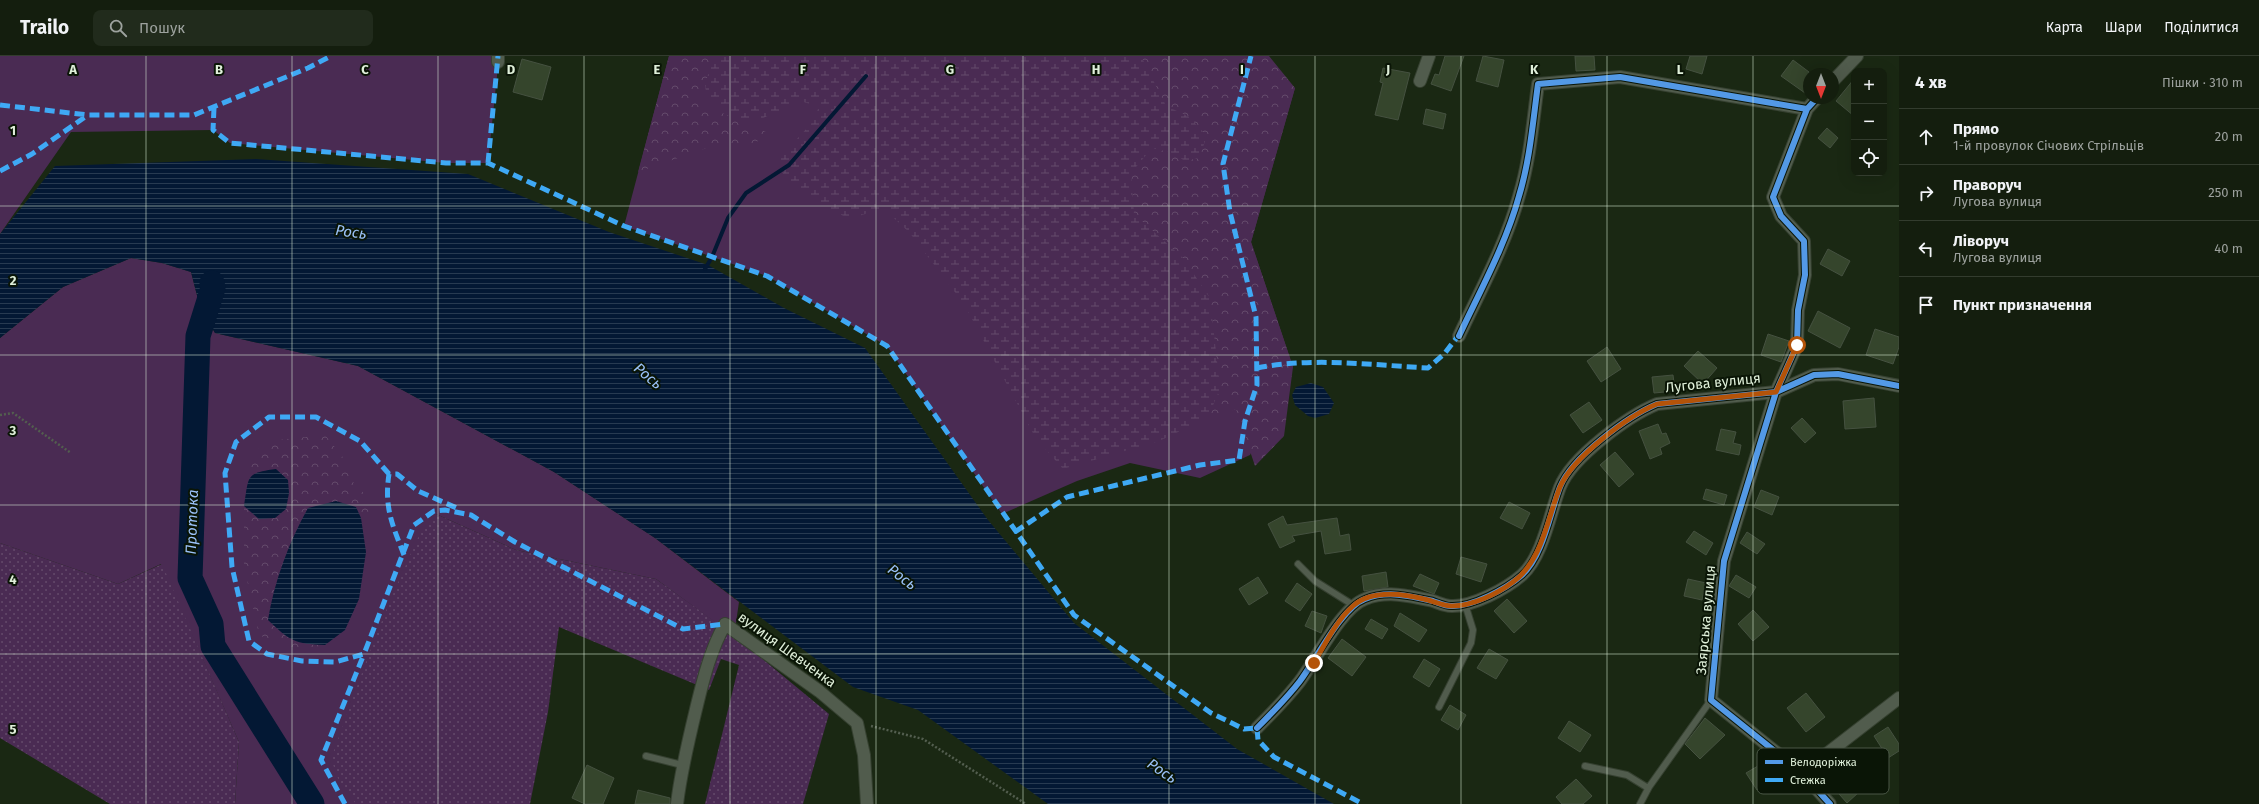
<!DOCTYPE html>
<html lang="uk">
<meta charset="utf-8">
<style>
body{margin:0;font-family:"Fira Sans",sans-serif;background:#212b1c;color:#f1f3f6}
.controls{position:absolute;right:12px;top:12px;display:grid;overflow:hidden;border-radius:8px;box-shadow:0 4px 16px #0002}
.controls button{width:36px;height:36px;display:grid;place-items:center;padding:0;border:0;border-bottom:1px solid #333c2e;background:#141e0e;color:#f1f3f6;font:20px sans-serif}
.compass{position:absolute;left:1803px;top:12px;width:36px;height:36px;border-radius:50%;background:#141e0e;box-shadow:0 4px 16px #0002;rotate:180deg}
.stop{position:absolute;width:12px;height:12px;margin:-9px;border:3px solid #b45309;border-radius:50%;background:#fff}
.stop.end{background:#b45309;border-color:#fff;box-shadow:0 1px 4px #0008}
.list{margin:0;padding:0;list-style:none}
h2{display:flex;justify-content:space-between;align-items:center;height:52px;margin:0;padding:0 16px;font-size:17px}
h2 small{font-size:13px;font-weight:400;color:#9da29e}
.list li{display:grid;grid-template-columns:26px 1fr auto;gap:12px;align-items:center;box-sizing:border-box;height:56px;padding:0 16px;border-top:1px solid #333c2e}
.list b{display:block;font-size:15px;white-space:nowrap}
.list p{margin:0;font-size:13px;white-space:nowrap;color:#9da29e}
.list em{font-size:13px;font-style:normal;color:#9da29e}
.icon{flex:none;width:22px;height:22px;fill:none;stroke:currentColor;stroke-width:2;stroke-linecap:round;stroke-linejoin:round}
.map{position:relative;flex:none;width:1899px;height:748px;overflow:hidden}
header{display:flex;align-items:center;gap:24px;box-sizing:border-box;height:56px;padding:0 20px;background:#141e0e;border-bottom:1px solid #333c2e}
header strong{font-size:19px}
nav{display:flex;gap:22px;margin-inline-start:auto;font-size:14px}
.search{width:280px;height:36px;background:#212b1c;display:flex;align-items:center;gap:10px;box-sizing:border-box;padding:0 14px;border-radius:8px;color:#9da29e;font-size:15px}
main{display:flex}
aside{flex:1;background:#141e0e}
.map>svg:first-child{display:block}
</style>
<header>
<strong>Trailo</strong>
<div class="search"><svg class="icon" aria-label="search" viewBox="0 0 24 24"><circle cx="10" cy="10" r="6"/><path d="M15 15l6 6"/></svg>Пошук</div>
<nav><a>Карта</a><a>Шари</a><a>Поділитися</a></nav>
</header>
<main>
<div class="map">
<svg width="1899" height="748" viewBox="0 0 1899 748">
<defs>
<pattern id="forest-crowns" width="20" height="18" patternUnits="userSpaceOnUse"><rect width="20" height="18" fill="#4a2b53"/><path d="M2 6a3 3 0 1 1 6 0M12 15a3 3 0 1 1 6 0" fill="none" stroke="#644a6b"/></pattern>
<pattern id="wetland-marsh" width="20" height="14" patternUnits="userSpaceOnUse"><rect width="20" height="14" fill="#4a2b53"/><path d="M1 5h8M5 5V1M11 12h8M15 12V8" fill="none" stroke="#644a6b"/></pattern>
<pattern id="garden-dots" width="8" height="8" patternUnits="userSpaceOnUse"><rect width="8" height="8" fill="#4a2b53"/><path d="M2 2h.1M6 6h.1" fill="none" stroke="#644a6b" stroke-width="1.8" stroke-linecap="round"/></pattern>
<pattern id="water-rules" width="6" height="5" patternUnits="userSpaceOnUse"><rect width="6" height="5" fill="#031834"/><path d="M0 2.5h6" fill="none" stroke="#273a51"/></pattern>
</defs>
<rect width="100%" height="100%" fill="#1a2813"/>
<path fill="#4a2b53" d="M0,0H499L488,107H446L230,87L213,74L71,76L0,178Z
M669,0L1295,32L1251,186L1293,311L1250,399L1200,422L1130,407L1077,425L1002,458L887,290L767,220L624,170Z
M131,202L162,207L191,216L200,251L215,277L358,310L554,416L655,482L739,546L734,580L656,523L516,494L436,458L356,748H235L239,686L161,508L118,528L0,487V282L63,231Z"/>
<path fill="url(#forest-crowns)" d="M669,0H733L705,28L697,46L766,76L754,89H715L638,116Z
M896,0H1269L1295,32L1251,186L1293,311L1284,380L1255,410L1236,353L1208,362L1220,332Z
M325,379L342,400L355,430L365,438L370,454L361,462L356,451L308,452L297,471L271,544L300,588L325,589L293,595L259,579L244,510V450L259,463L256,416L249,423V401L268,385Z"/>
<path fill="url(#wetland-marsh)" d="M714,0H1141L1166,50L1188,60L1207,80L1199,102L1185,105L1172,97L1152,92L1131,117L1134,158L1183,202L1210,242L1220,332L1208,362L1159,385L1063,413L1035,381L964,248L909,176L883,152L850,163L813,146L784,121L778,103L811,68L819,51L801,45L761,63L737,62L707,44L705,28Z"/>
<path fill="url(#garden-dots)" d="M436,458L516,494L656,523L735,580L829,658L803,748H705L739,609L721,603L709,634L559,571L548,656L530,748H356L339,725L331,703C354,639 376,574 404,513C413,494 420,471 436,458Z
M0,487L118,528L162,508L239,686L235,748H110L0,682Z"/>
<path fill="url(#water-rules)" d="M256,103L468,118L609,176L708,209L784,252L865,292L988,464L1074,567L1237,693L1334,748H1048L918,654L853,631L655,482L554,416L358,310L215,277L200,251L191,216L162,207L131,202L63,231L0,282V178L55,110Z
M1311,327L1323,331L1334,347L1329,358L1315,362L1308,360L1295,349L1292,339L1296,331Z
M276,413L288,424L289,437L286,453L275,462L259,463L244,450C249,420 245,417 276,413Z
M336,445L356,451L361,462L366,496L359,543L345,574L325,589C295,588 290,585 268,564C274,526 289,486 308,452Z"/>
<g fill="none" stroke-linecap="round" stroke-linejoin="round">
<path stroke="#031834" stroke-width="4" d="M705,213L712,201L728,162L746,137L789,109L866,20"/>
<path stroke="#031834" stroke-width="25" d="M212,227L213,232L198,280L190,522L211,568L213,590L312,748"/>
</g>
<path fill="#35452c" stroke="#455140" d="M1445,0H1464L1451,35L1431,28L1435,18L1439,19Z
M1483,0L1504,4L1498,31L1476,25Z
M1575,0H1594L1595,14L1576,15Z
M1690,0H1707L1702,18L1686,13Z
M522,3L551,11L542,44L513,36Z
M1793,4L1809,16V31L1805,37L1781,20Z
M1383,12L1410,17L1398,64L1375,59L1383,27L1380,26Z
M1854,23V60L1836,45Z
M1426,53L1446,58L1443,73L1423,68Z
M1827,72L1838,82L1830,92L1818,82Z
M1828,193L1850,205L1842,220L1820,208Z
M1818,255L1850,272L1840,292L1808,275Z
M1875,273L1899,281V291L1893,308L1866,299Z
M1768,278L1789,285L1781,306L1761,299Z
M1607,291L1621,313L1601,326L1587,305Z
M1698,295L1717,312L1703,328L1684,310Z
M1673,319L1675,335L1654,337L1652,321Z
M1874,342L1876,371L1845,373L1843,345Z
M1589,346L1602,364L1583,377L1570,359Z
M1802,362L1816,377L1805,387L1791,372Z
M1658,368L1662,378L1666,377L1670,387L1660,392L1662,398L1650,403L1639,375Z
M1721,373L1736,376L1733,387L1741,389L1739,399L1716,394Z
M1615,396L1634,418L1619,431L1600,409Z
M1706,433L1727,439L1724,449L1703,443Z
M1761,434L1779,441L1772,459L1754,451Z
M1509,446L1530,457L1522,473L1500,462Z
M1283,460L1287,469L1337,462L1340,480L1349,478L1351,494L1325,498L1321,475L1292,480L1295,485L1280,492L1268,468Z
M1694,475L1713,487L1706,499L1686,486Z
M1747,476L1765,488L1757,498L1740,487Z
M1461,501L1487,508L1481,526L1456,518Z
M1386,516L1388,531L1364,535L1362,520Z
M1420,518L1439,527L1434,538L1413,530Z
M1736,519L1756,531L1749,542L1729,530Z
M1258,521L1268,537L1249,549L1239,533Z
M1688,523L1706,527L1702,544L1684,540Z
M1297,527L1312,538L1300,555L1285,545Z
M1507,543L1527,565L1514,577L1494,555Z
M1753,554L1769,571L1753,585L1738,568Z
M1312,555L1327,560L1321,577L1305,570Z
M1400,557L1427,574L1419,586L1394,570Z
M1371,563L1388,573L1382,583L1365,573Z
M1342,583L1366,601L1352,620L1328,602Z
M1489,593L1508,604L1496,623L1477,612Z
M1424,603L1440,613L1429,631L1413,621Z
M1806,637L1825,661L1806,676L1787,652Z
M1450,649L1466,659L1458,674L1441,664Z
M1705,662L1725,679L1700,703L1685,688Z
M1569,665L1591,679L1580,696L1558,682Z
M1888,671L1899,688V695L1888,702L1874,680Z
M1763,707L1773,724L1757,734L1746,717Z
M587,709L614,722L603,748H585L572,742Z
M1844,719L1859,736L1847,747L1832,730Z
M1576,723L1592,740L1583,748H1562L1556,741Z
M638,734L670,742V748H635Z"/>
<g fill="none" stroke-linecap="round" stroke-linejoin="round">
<g stroke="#364131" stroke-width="8">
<path id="service" d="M1298,508L1315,525L1353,549
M1439,651L1471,587L1473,574L1465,548
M646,700L682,709
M1585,710L1627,719L1648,732
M1640,748L1649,731L1711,644"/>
</g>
<g stroke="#364131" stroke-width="14">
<path id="minor" d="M498,6V0
M1420,25L1429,0
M1833,25L1857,0
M1817,42L1807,53L1773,141L1781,160L1804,185L1805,219L1798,254L1797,289L1776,336L1724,505L1711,644L1802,717L1830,748
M1459,280C1480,235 1506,188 1519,140C1530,104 1533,65 1538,28L1620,21L1807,53
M1257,672C1272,657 1287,642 1300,625C1316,604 1341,552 1365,543C1387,534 1411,540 1433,545C1439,547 1445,550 1451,550C1472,551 1506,533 1522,519C1543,500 1550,457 1560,431C1572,401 1628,360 1657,348L1776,336L1814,319L1838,318L1899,330
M1802,717L1899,642
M677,748C681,714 689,682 697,649C704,620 711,593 725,568L819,635L857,667L864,699L867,748"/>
</g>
<path stroke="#535e4f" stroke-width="2.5" stroke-dasharray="2 2" stroke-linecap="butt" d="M0,359L13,357L71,397
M871,670L923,683L1026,748"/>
<use href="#service" stroke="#515c4d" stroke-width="6"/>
<use href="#minor" stroke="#515c4d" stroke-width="12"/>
<path stroke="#3fa9f5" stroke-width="5" stroke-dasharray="10 5" stroke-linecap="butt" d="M0,49L88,59H194L308,12L331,0
M214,52L213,74L230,87L446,107H488L624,170L767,220L887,290L1074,559L1211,657L1244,673L1257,672L1258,684L1274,701L1363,748
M488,107L498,0
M0,115L32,98L88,59
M1257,312C1312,301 1372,309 1428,312L1445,297L1461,276
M389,418L360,385L316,361H269L236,386L225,417L232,511L249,585L267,598L302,605L335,606L364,598L414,469L434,455L445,454L471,459L515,486L683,573L725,568
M1015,476L1067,441L1200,409L1239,404L1245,365L1257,329L1256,261L1230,156L1223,108L1251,0
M404,499C392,468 384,451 389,418H397L418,435L459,453
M345,748L321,704L364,598"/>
<g stroke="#0a1506" stroke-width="8">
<path id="cycleway" d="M1817,42L1807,53L1773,141L1781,160L1804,185L1805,219L1798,254L1797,289L1776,336L1724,505L1711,644L1802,717L1830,748
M1459,280C1480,235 1506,188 1519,140C1530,104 1533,65 1538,28L1620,21L1807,53
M1257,672C1272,657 1287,642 1300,625C1316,604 1341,552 1365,543C1387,534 1411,540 1433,545C1439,547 1445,550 1451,550C1472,551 1506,533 1522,519C1543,500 1550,457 1560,431C1572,401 1628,360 1657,348L1776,336L1814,319L1838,318L1899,330"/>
</g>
<use href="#cycleway" stroke="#5399e6" stroke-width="6"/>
</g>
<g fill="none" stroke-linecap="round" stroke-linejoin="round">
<path stroke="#b45309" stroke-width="5" d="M1314,607C1325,588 1336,565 1353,550C1372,533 1405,538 1428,544C1435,546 1444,550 1452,550C1472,550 1497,538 1513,526C1543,504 1547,463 1560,431C1573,401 1628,360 1657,348L1776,336L1797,289"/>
</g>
<path fill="none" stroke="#e0f0da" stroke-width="1" stroke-opacity="0.55" d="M146,0V748M292,0V748M438,0V748M584,0V748M730,0V748M876,0V748M1023,0V748M1169,0V748M1315,0V748M1461,0V748M1607,0V748M1753,0V748M0,150H1899M0,299H1899M0,449H1899M0,598H1899"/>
<g text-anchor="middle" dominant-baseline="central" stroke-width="4" stroke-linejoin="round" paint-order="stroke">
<g font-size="14" fill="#e0f0da" stroke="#0a1506">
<text transform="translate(1713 327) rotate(-6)">Лугова вулиця</text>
<text transform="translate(1706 564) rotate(-85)">Заярська вулиця</text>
<text transform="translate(787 594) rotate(36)">вулиця Шевченка</text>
</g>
<g font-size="15" font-style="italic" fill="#9ac1f8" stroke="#0a1506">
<text transform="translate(351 176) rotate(8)">Рось</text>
<text transform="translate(648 320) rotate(40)">Рось</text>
<text transform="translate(192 466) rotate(-88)">Протока</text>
<text transform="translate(902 521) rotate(37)">Рось</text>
<text transform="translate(1162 715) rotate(34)">Рось</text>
</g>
</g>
<rect x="1757" y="692" width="132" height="46" rx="6" fill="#0a1506" stroke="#4a5746" stroke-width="1"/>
<rect x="1765" y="704" width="18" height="4" fill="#5399e6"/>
<rect x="1765" y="722" width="18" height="4" fill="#3fa9f5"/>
<g font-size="11" fill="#e0f0da">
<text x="1790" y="710">Велодоріжка</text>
<text x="1790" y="728">Стежка</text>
</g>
<g font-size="13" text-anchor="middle" font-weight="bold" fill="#e0f0da" stroke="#0a1506" stroke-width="4" stroke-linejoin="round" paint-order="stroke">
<text x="73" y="18">A</text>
<text x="219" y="18">B</text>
<text x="365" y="18">C</text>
<text x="511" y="18">D</text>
<text x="657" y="18">E</text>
<text x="803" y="18">F</text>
<text x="950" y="18">G</text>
<text x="1096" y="18">H</text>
<text x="1242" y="18">I</text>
<text x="1388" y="18">J</text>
<text x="1534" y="18">K</text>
<text x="1680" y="18">L</text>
<text x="13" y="79">1</text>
<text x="13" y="229">2</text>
<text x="13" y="379">3</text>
<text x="13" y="528">4</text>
<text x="13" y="678">5</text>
</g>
</svg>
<div class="controls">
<button>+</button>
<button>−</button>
<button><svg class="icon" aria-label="locate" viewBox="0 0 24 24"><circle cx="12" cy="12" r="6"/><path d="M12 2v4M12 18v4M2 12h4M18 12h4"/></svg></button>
</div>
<svg class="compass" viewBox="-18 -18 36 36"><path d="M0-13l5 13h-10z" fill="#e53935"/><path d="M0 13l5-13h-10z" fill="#9da29e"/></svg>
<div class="stop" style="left:1797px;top:289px"></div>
<div class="stop end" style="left:1314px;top:607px"></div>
</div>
<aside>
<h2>4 хв<small>Пішки · 310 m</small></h2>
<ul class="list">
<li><svg class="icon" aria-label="ahead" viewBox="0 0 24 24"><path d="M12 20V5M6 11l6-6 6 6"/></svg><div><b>Прямо</b><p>1-й провулок Січових Стрільців</p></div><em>20 m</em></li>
<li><svg class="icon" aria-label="right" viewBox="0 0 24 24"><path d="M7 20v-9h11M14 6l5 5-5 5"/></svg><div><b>Праворуч</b><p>Лугова вулиця</p></div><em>250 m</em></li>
<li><svg class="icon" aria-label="left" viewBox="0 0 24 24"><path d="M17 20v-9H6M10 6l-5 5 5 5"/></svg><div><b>Ліворуч</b><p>Лугова вулиця</p></div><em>40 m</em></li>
<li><svg class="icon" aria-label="arrive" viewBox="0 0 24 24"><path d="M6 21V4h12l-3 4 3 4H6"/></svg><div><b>Пункт призначення</b></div></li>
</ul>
</aside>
</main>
